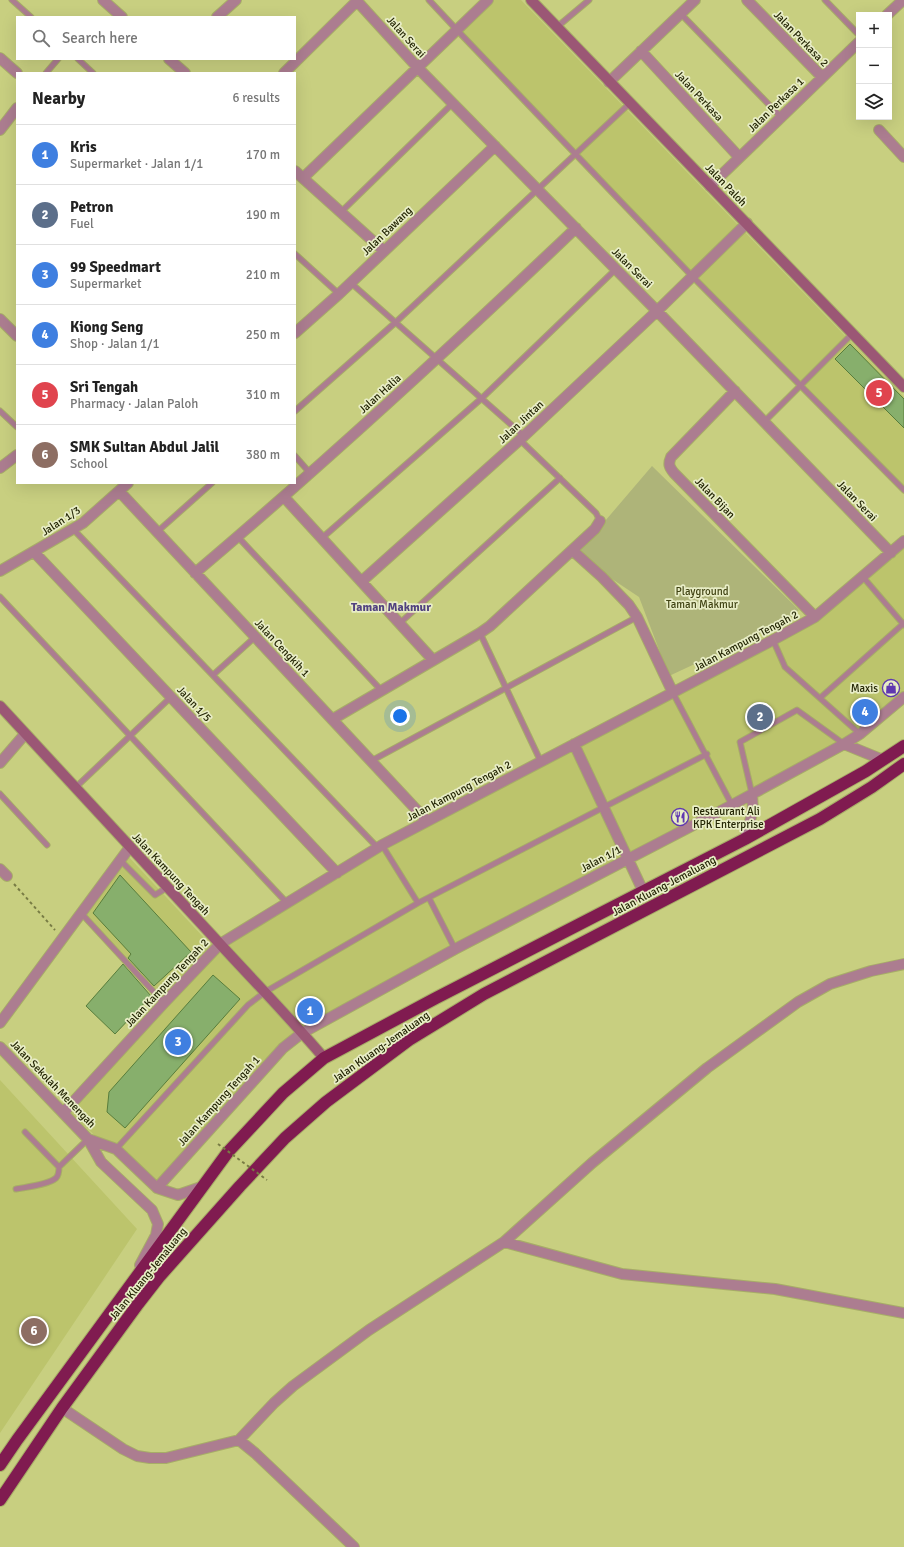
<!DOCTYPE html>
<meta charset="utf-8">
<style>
body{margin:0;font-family:Signika,sans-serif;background:#f6f6f6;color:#222}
.controls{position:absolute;right:12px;top:12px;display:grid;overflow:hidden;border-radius:0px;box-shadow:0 4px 16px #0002}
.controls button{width:36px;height:36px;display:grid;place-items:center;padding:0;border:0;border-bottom:1px solid #e0e0e0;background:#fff;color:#222;font:20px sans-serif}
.you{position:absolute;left:400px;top:716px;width:14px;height:14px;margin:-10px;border:3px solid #fff;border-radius:50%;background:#1a73e8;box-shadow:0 0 0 6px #1a73e833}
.badge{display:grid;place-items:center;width:26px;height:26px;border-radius:50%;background:#111827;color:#fff;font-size:13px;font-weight:700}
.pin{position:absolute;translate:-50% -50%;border:2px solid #fff;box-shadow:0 1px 4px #0006}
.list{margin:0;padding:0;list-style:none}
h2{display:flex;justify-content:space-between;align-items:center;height:52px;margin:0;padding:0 16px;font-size:17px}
h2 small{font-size:13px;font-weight:400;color:#767676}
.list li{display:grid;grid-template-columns:26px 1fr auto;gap:12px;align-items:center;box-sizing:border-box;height:60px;padding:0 16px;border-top:1px solid #e0e0e0}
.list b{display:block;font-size:15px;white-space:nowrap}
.list p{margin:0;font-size:13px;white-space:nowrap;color:#767676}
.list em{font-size:13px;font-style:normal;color:#767676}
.icon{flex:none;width:22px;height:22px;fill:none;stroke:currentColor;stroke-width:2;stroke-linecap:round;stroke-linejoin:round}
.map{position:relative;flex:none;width:904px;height:1547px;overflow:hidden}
.search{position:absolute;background:#fff;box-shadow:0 4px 16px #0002;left:16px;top:16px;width:280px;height:44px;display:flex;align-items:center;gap:10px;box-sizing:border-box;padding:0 14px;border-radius:0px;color:#767676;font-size:15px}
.panel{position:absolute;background:#fff;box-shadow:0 4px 16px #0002;left:16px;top:72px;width:280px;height:412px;border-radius:0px}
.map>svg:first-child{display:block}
</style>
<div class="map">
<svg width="904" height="1547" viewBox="0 0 904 1547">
<rect width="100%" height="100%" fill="#c8cf80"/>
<path fill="#bcc46c" d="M481,0H521L904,397V494L677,265L451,29Z
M904,547V702L845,750L617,869L311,1033L285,1053L158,1194L63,1106L159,1002L83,919L128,856L218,953L230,943L387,847L785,639L817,620Z
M0,1080L137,1229L0,1433Z"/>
<path fill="#aeb479" d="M652,466L799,610L787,621L669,676L639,597L576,555Z"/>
<path fill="#87af6c" stroke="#587d3c" d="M850,344L904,399V428L835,359Z
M120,875L191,952L154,986L128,958L131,954L93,913Z
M123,964L151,996L115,1034L86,1006Z
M213,975L240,999L125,1128L107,1112L109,1092Z"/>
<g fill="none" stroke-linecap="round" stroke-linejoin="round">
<g stroke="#a7ad67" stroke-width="7">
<path id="lane" d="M12,0L31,17
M429,0L457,30L692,276L904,490
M825,0L859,35
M680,13L781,117
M557,27L589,0
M78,59L93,73
M46,73L58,59
M341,212L453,103
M295,254L339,294
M351,283L524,436
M0,411L17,427
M295,411L396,322L630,103
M764,422L853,333
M520,440L596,513L600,521
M295,456L310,473
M73,529L378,848
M157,532L212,483
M238,537L381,690
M322,538L482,398L616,269
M863,577L904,625
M0,597L287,903
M400,623L560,478
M480,633L541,762
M773,640L785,667L860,734
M213,675L255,637
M673,693L732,805
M820,698L904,623
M371,761L637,617
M75,788L171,697
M0,794L47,845
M752,794L740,742L797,710L844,744
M382,845L418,903
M120,860L155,895L168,887
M429,898L455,949
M81,913L164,1003
M25,1132L59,1167
M116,1149L248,1005L265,992L418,903L707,754
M16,1189C26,1187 48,1185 56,1178C59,1175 59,1171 59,1167L88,1139"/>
</g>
<g stroke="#a7ad67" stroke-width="12">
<path id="street" d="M103,0L122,17
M356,0L418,68L657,311L891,553
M747,0L822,77
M887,15L903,0
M217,17L236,0
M641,51L739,157
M0,58L17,73
M169,59L185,73
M284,73L357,1
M609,82L695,0
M0,130L17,108
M879,130L904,157
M295,171L384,251
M303,178L488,0
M710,186L859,42
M0,319L17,336
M295,333L339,294L495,146
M735,391L671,457C668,464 669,467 674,473L815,617
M0,468L17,455
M119,491L427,821
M284,497L433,660
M572,550L602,577L629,605L637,617L673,693
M34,552L337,873
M0,571L83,523L128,483
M195,573C326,462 452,346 576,228
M362,581L524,436L657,311L747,223
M333,719L480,633L490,626L595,529L600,521
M574,744L643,891
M844,744L883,760
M0,763L25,734
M745,839L753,810L752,794
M0,869L7,876
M0,1023L130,847
M0,1047L88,1139L101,1162L152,1210L158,1224L156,1235L140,1265
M63,1113L164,1003L220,944L382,845L773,640L815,617L904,541
M88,1139L116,1149L157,1188L178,1195L201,1187
M157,1188L283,1048L302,1033L455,949L732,805L844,744L860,734L904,697
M504,1242L622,1274L775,1289L904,1313
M62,1408L123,1449L137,1456L150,1458H166L239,1440L255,1453L354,1547
M239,1440L274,1403L293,1386L369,1330L504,1242L592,1163L707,1068L798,1002L830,984L871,971L904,964"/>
</g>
<g stroke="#a7ad67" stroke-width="12">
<path id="secondary" d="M531,0L904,387
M0,706C73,786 147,865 220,944C255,982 291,1019 324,1058"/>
</g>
<g stroke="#a7ad67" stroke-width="14">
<path id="highway" d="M0,1465L17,1440L228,1152L283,1093L324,1058L436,998L745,839L866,771L904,746
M0,1500L62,1408L138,1304L159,1277L240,1186L285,1138L326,1102L409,1040L484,994L820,819L872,787L904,764"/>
</g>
<path stroke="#787c44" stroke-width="2" stroke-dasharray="3 3" stroke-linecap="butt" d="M14,884L55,930"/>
<use href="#lane" stroke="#ac7d90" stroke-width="5"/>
<use href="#street" stroke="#ac7d90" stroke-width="10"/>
<use href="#secondary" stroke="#9b5775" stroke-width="10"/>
<use href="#highway" stroke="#801b50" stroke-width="12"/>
<path stroke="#787c44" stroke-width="2" stroke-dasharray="3 3" stroke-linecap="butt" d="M218,1144L267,1180"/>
</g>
<defs>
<g id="shop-ring" transform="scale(0.9)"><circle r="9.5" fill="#e8edc6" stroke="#6038b0" stroke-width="1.5"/><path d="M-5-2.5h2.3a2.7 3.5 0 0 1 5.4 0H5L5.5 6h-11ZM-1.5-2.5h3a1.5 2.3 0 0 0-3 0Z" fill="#6038b0"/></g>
<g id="restaurant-ring" transform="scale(0.9)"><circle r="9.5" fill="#e8edc6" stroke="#6038b0" stroke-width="1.5"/><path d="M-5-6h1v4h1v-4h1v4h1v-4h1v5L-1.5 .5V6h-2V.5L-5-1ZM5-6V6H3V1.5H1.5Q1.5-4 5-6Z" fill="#6038b0"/></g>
</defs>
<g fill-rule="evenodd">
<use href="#shop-ring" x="891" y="688"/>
<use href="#restaurant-ring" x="680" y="817"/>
</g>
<g text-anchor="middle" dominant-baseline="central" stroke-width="3.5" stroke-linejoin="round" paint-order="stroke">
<g font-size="11" fill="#232504" stroke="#e8edc6">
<text transform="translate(406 37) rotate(48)">Jalan Serai</text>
<text transform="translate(801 39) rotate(46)">Jalan Perkasa 2</text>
<text transform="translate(699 96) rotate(47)">Jalan Perkasa</text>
<text transform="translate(776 105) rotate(-44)">Jalan Perkasa 1</text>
<text transform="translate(726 185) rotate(46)">Jalan Paloh</text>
<text transform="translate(387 231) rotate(-44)">Jalan Bawang</text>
<text transform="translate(632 268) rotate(45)">Jalan Serai</text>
<text transform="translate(380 394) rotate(-42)">Jalan Halia</text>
<text transform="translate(521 422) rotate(-43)">Jalan Jintan</text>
<text transform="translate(715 498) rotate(46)">Jalan Bijan</text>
<text transform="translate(857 501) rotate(46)">Jalan Serai</text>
<text transform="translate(61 521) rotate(-33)">Jalan 1/3</text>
<text transform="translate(746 641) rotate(-28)">Jalan Kampung Tengah 2</text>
<text transform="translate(282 648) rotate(47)">Jalan Cengkih 1</text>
<text transform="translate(194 704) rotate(47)">Jalan 1/5</text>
<text transform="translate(459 791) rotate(-28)">Jalan Kampung Tengah 2</text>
<text transform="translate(601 859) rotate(-28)">Jalan 1/1</text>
<text transform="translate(171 874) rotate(47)">Jalan Kampung Tengah</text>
<text transform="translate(664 886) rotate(-28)">Jalan Kluang-Jemaluang</text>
<text transform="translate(167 983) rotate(-47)">Jalan Kampung Tengah 2</text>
<text transform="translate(381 1047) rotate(-35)">Jalan Kluang-Jemaluang</text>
<text transform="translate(53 1084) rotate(46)">Jalan Sekolah Menengah</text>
<text transform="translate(219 1101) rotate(-48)">Jalan Kampung Tengah 1</text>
<text transform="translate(148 1274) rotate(-51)">Jalan Kluang-Jemaluang</text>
</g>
<g font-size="11" fill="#3f4212" stroke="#e8edc6">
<text x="702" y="591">Playground<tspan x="702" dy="13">Taman Makmur</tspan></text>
</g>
<g font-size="11" fill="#232504" stroke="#e8edc6" text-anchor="end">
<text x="878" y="688">Maxis</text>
<text x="693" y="811" text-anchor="start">Restaurant Ali<tspan x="693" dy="13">KPK Enterprise</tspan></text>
</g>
<g font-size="12" font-weight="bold" fill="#51427f" stroke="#e8edc6">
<text x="391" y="607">Taman Makmur</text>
</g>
</g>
</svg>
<div class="controls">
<button>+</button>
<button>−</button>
<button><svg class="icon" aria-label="layers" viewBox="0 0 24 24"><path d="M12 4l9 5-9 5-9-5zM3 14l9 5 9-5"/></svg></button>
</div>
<div class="you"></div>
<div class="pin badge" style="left:310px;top:1011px;background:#3f7fe0">1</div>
<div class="pin badge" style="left:760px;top:717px;background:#5c6f8a">2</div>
<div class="pin badge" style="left:178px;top:1042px;background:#3f7fe0">3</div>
<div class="pin badge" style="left:865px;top:712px;background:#3f7fe0">4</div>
<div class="pin badge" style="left:879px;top:393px;background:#e0444e">5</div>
<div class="pin badge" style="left:34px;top:1331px;background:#8d6e63">6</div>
<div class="search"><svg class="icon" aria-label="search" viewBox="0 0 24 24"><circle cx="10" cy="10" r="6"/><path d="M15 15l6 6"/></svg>Search here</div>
<section class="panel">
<h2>Nearby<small>6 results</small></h2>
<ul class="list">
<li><span class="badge" style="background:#3f7fe0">1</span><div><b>Kris</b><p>Supermarket · Jalan 1/1</p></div><em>170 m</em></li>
<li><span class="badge" style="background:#5c6f8a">2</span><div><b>Petron</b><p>Fuel</p></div><em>190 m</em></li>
<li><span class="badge" style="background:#3f7fe0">3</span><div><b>99 Speedmart</b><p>Supermarket</p></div><em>210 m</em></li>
<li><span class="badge" style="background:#3f7fe0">4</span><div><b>Kiong Seng</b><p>Shop · Jalan 1/1</p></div><em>250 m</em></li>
<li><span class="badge" style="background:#e0444e">5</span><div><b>Sri Tengah</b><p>Pharmacy · Jalan Paloh</p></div><em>310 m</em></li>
<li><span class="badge" style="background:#8d6e63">6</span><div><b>SMK Sultan Abdul Jalil</b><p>School</p></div><em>380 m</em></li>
</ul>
</section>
</div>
